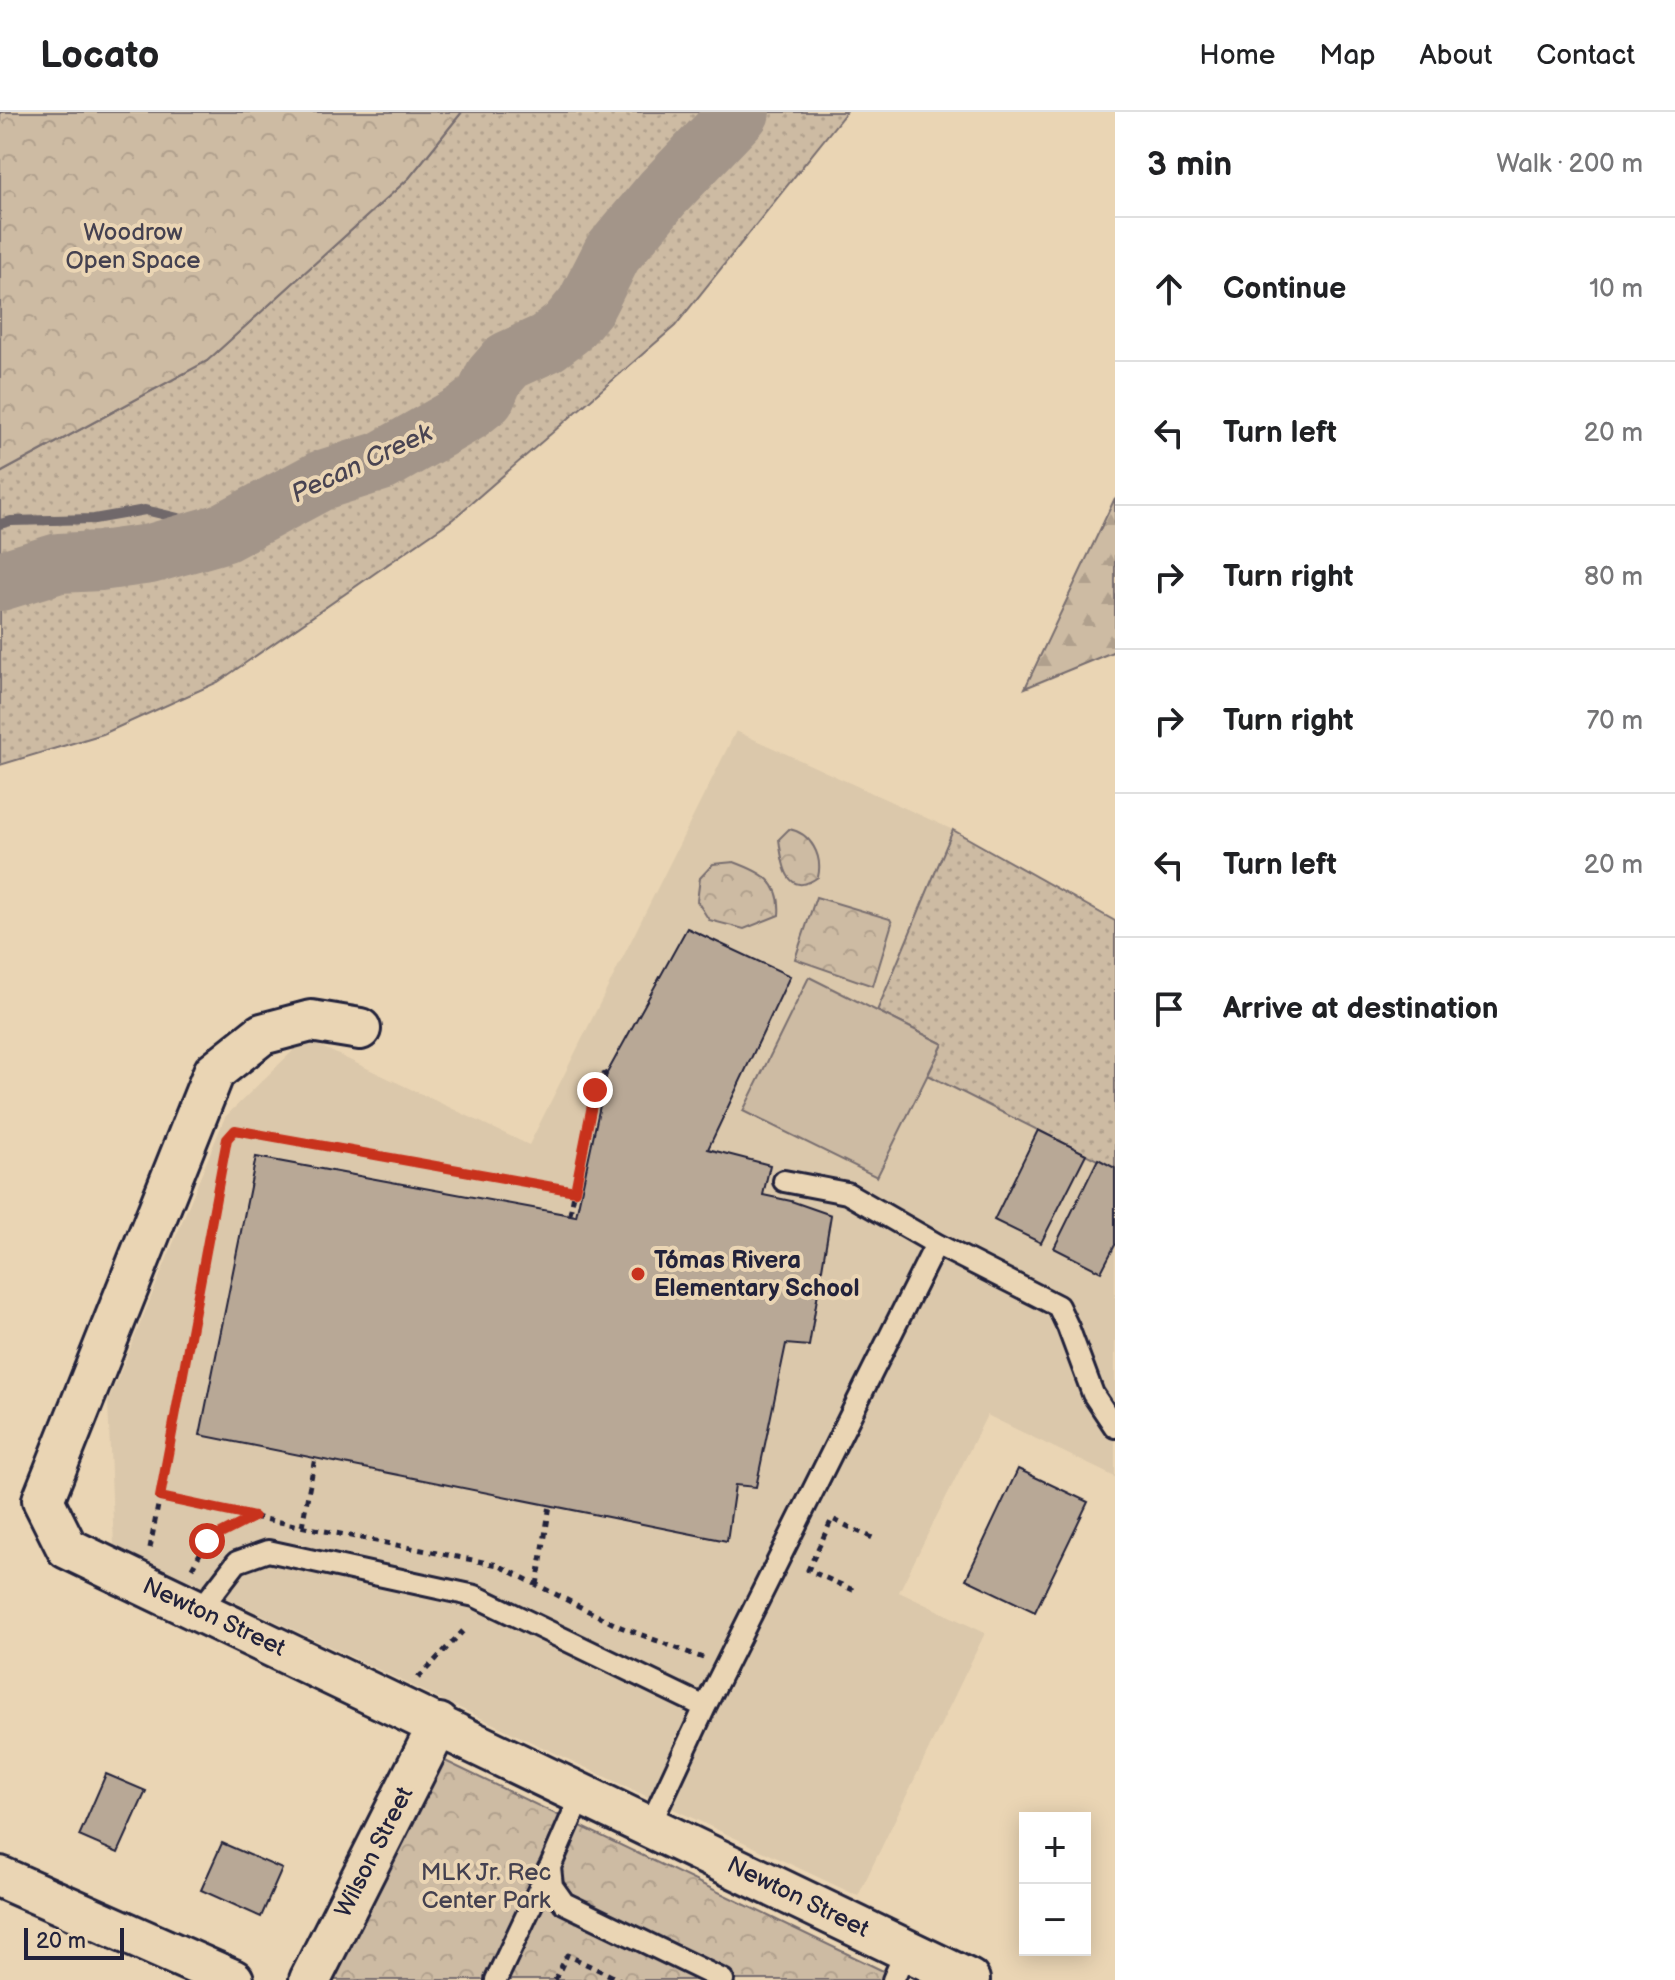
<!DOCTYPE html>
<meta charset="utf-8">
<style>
body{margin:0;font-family:"Balsamiq Sans",sans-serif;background:#f6f6f6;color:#202124}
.controls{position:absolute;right:24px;bottom:24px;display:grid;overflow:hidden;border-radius:0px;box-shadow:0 4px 20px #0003}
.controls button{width:72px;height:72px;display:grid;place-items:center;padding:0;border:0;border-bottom:2px solid #e0e0e0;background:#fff;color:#202124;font:40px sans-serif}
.scale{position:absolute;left:24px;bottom:20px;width:100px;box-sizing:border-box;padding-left:8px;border:4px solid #22223b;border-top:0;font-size:22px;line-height:28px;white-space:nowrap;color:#22223b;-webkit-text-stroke:6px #ead5b4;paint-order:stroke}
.stop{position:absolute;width:24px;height:24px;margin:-18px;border:6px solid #c8321e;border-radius:50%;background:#fff}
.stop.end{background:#c8321e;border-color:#fff;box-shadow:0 2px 8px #0008}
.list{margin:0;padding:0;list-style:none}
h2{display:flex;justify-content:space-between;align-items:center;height:104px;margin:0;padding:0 32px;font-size:34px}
h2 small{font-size:26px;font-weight:400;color:#757577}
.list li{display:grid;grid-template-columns:52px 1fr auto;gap:24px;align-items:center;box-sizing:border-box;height:144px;padding:0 32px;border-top:2px solid #e0e0e0}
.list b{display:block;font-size:30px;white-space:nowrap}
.list em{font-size:26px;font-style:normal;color:#757577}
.icon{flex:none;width:44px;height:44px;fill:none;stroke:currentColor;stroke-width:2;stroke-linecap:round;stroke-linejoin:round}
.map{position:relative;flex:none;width:1115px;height:1868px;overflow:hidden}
header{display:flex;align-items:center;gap:48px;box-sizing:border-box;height:112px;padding:0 40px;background:#fff;border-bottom:2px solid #e0e0e0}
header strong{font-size:38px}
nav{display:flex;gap:44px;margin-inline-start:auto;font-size:28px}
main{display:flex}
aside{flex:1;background:#fff}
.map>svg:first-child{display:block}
</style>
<header>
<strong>Locato</strong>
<nav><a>Home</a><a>Map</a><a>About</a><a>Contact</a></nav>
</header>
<main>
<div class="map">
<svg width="1115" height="1868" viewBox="0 0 1115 1868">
<defs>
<pattern id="grass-dots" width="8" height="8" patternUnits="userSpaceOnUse" patternTransform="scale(2)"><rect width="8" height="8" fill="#cdbba3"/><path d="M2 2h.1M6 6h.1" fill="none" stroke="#b0a08d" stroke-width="1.8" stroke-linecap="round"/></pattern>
<pattern id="forest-firs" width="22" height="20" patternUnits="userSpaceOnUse" patternTransform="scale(2)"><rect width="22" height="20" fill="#cdbba3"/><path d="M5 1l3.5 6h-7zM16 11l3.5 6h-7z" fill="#b0a08d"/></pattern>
<pattern id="park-crowns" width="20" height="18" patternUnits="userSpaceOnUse" patternTransform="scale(2)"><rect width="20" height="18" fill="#cdbba3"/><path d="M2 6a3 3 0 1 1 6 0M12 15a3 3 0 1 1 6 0" fill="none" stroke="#b0a08d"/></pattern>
</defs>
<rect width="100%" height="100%" fill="#ead5b4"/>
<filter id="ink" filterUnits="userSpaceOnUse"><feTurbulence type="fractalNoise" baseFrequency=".0125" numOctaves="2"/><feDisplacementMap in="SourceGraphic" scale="16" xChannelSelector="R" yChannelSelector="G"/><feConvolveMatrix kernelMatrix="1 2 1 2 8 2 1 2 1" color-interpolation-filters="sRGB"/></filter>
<g filter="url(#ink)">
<path fill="#dbc8ab" d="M736,619L953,718L1115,809V1365L987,1303L899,1480L985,1521L858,1784L114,1433L108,1290L225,1005L305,927L529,1033Z"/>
<path fill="url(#grass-dots)" stroke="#786e6f" stroke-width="2" d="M462,0H846L675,214L453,407L218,570L103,622L0,653V361L207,249L409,66Z
M953,718L1115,809V1057L928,963L943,932L877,899Z"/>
<path fill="url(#forest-firs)" stroke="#786e6f" stroke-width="2" d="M1115,386V539L1025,576Z"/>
<path fill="url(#park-crowns)" stroke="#786e6f" stroke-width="2" d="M0,0H462L409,66L207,249L0,361Z
M789,717C811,721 823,744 818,765C786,788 782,750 779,727Z
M734,750C761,760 782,769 779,803L744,817L709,808L697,789L700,766L713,752Z
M816,785L890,807L892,811L873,874L795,847Z
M441,1647L902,1868H334Z"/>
<path fill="#cdbba3" stroke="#786e6f" stroke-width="2" d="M809,865L943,932L877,1065L743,999Z"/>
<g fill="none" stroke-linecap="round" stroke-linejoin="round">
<path stroke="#6f676a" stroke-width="10" d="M0,412L11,409L94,407L145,398L199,411L223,421"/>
<path stroke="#a39589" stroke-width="60" d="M0,469L59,451L100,449L150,442L223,421L322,368L382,349L466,301L485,286L494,265L508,249L547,231L567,216L586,193L612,142L663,81L740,0"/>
</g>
<path fill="#b8a896" stroke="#22223b" stroke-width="2" d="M687,816L790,864L708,1037L770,1053L763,1083L791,1089L831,1103L809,1234L786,1232L756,1375L735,1373L727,1429L200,1323L256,1045L576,1104L607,961Z
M1038,1018L1086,1042L1041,1131L994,1108Z
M1098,1047L1115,1056V1133L1101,1160L1054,1136Z
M1018,1357L1088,1390L1035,1500L966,1467Z
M106,1662L146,1679L118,1741L79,1724Z
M222,1731L282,1757L261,1805L201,1778Z"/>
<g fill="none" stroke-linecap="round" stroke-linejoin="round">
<g stroke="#22223b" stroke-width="26">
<path id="service" d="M784,1069L847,1081L936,1132
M200,1498L237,1450L268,1439L475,1484L705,1595L650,1713
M705,1595L936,1132L1058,1194L1068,1215L1093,1282L1115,1315
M582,1681L550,1755L552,1774L564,1791L723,1868
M496,1868L549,1756
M893,1868L906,1838"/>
</g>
<g stroke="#22223b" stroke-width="46">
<path id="minor" d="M360,917L311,909L262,922L214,960L43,1388L67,1436L969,1868
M0,1765L233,1868
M310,1868L439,1612"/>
</g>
<path stroke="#22223b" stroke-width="5" stroke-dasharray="6 6" stroke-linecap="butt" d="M229,1024L235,1018L575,1079
M570,1102L595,978L599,965L607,961
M160,1385L253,1404
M302,1414L315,1346
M150,1436L225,1037
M192,1456L207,1429L254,1405L498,1453L618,1514L703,1546
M537,1473L550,1393
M853,1478L808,1458L832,1407L877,1428
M418,1566L463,1519
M555,1868L567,1843L620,1868"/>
<use href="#service" stroke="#ead5b4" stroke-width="20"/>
<use href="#minor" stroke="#ead5b4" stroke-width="40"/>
</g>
</g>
<g fill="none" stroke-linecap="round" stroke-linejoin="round" filter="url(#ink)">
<path stroke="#c8321e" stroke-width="10" d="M207,1429L254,1405L160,1385L227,1027L235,1018L575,1079L595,978"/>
</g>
<circle fill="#c8321e" stroke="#ead5b4" stroke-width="3" cx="638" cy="1162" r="8"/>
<g text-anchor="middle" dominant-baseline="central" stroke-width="8" stroke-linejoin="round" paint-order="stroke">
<g font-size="24" fill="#444150" stroke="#ead5b4">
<text x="133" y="120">Woodrow<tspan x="133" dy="28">Open Space</tspan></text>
<text x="486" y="1760">MLK Jr. Rec<tspan x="486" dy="28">Center Park</tspan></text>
</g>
<g font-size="24" font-weight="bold" fill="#22223b" stroke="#ead5b4" text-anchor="start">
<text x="654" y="1148">Tómas Rivera<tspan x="654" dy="28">Elementary School</tspan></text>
</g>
<g font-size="24" fill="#22223b" stroke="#ead5b4">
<text transform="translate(214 1505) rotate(25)">Newton Street</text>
<text transform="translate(374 1740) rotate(-63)">Wilson Street</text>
<text transform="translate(798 1785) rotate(26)">Newton Street</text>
</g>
<g font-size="26" font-style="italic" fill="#494452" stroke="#ead5b4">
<text transform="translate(362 352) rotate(-25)">Pecan Creek</text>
</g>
</g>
</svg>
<div class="controls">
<button>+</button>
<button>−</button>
</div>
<div class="scale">20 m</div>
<div class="stop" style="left:207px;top:1429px"></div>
<div class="stop end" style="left:595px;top:978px"></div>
</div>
<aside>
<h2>3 min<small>Walk · 200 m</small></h2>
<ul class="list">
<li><svg class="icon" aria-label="ahead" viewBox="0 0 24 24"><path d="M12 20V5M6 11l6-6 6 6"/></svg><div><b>Continue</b></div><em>10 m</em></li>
<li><svg class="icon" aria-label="left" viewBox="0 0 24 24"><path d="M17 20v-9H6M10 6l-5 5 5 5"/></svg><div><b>Turn left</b></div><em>20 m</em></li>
<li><svg class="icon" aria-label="right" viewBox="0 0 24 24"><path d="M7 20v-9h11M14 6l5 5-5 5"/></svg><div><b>Turn right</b></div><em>80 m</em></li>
<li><svg class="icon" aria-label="right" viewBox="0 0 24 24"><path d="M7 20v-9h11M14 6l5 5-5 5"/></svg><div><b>Turn right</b></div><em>70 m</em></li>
<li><svg class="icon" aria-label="left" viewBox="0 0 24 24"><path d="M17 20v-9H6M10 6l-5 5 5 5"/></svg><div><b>Turn left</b></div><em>20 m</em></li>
<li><svg class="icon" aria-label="arrive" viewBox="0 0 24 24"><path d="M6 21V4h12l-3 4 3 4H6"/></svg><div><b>Arrive at destination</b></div></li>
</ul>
</aside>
</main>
